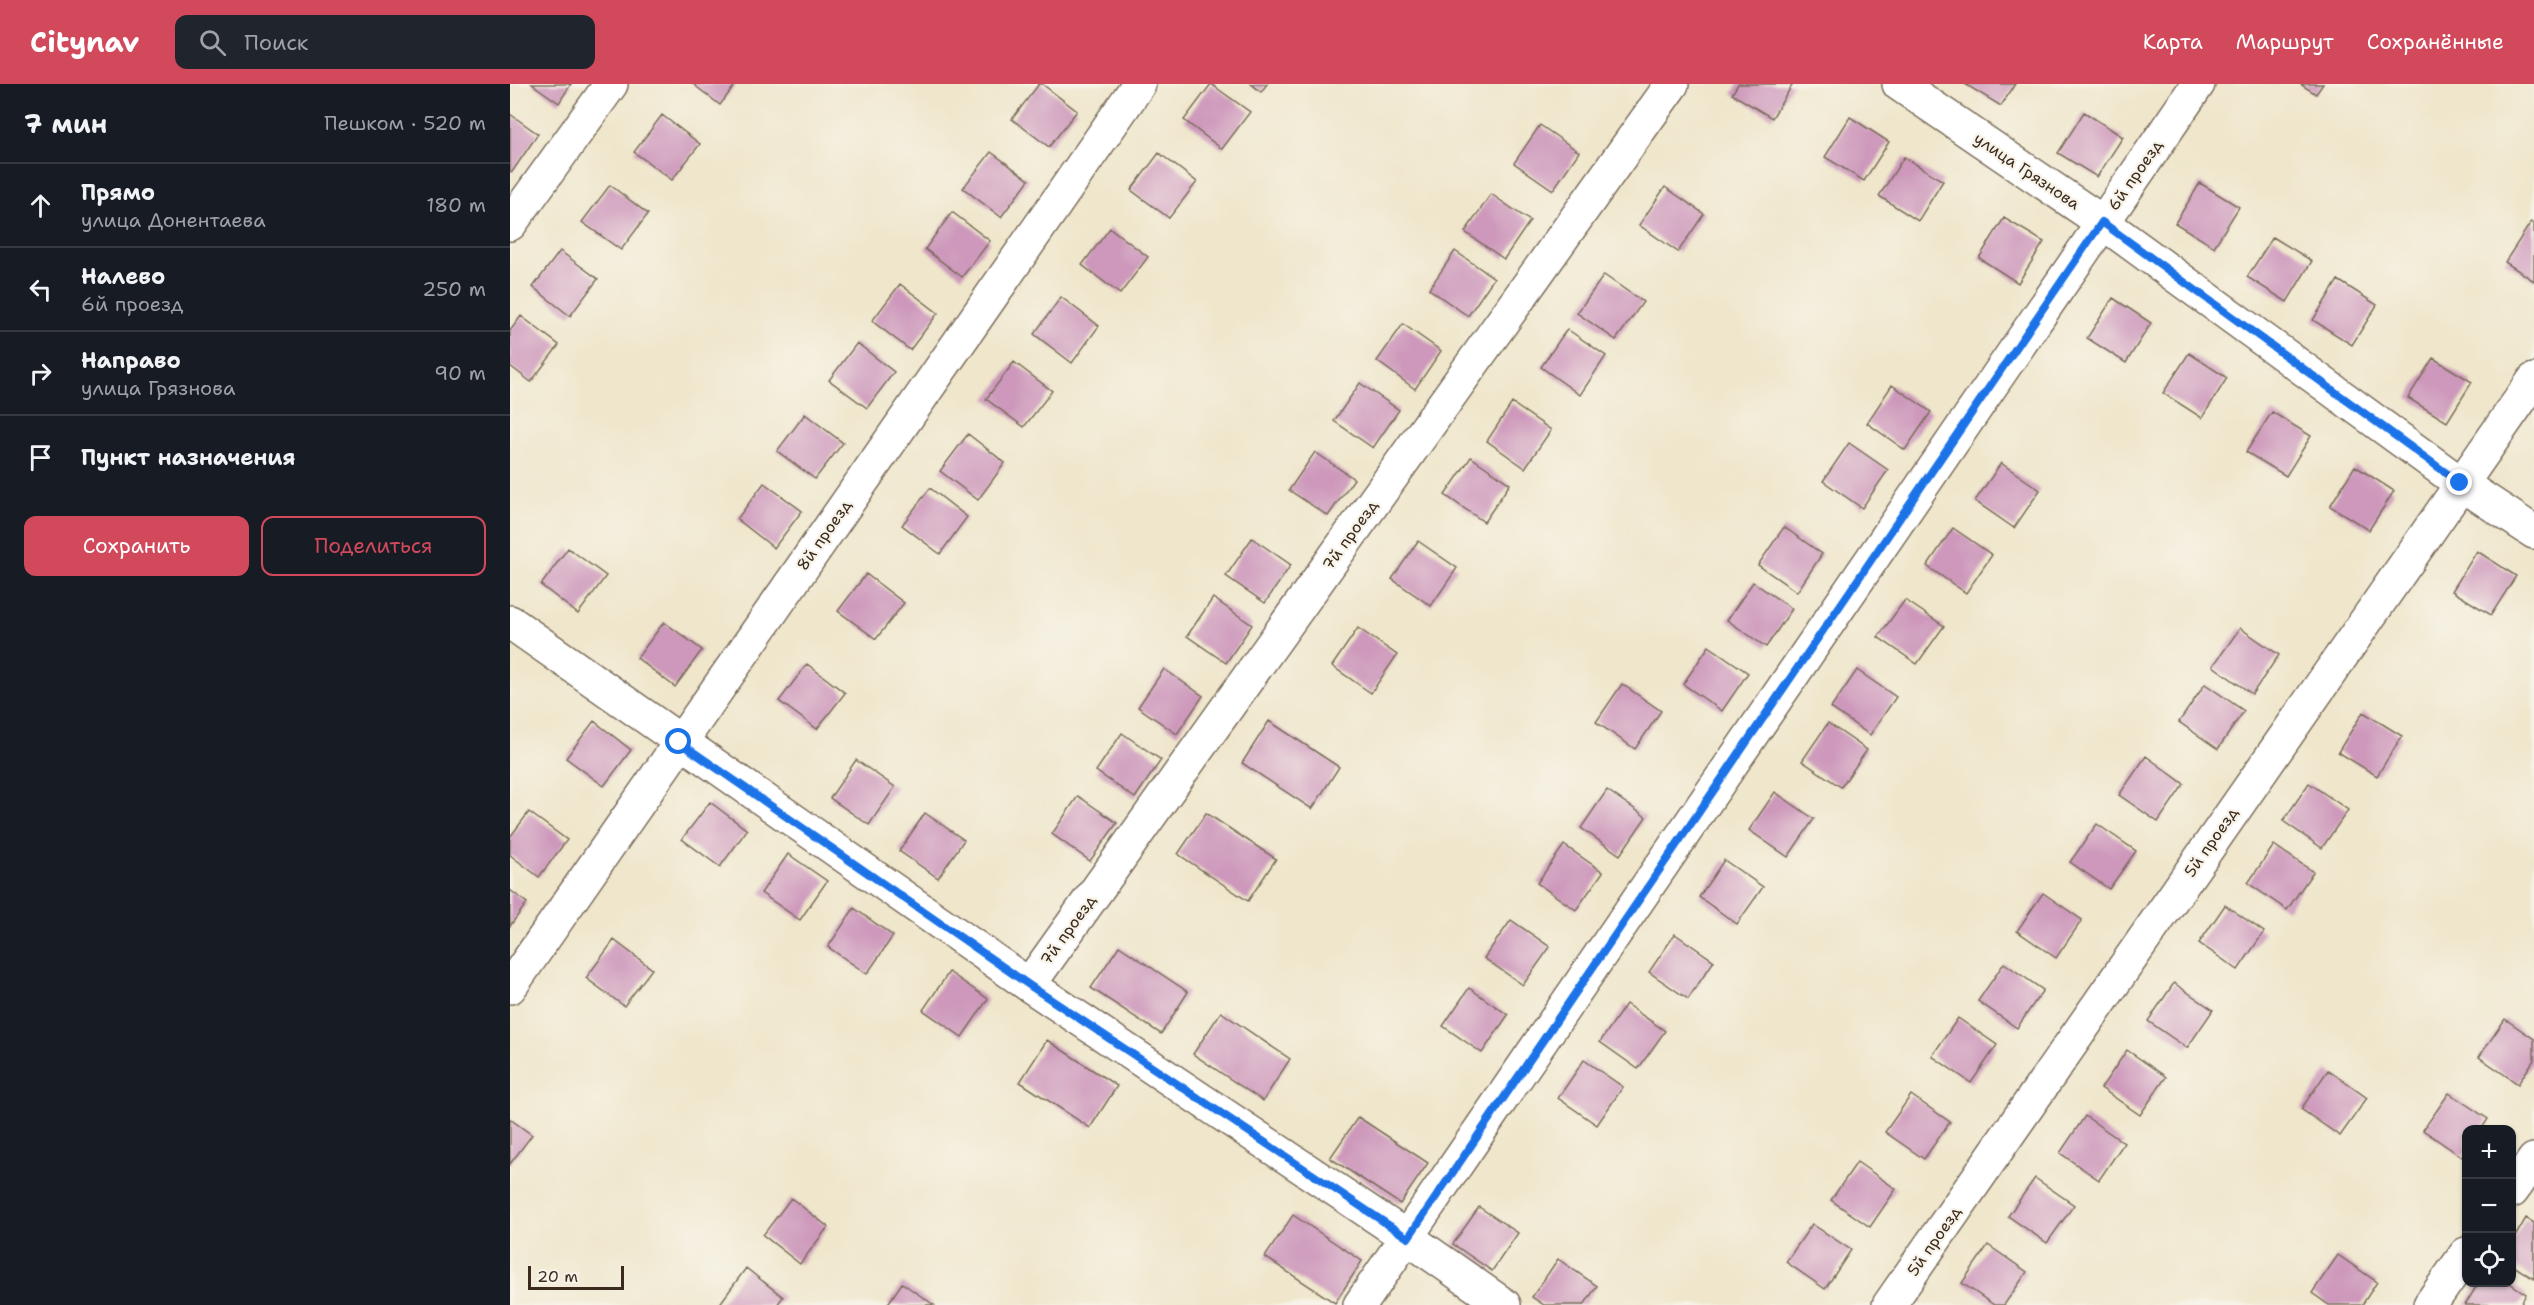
<!DOCTYPE html>
<html lang="ru">
<meta charset="utf-8">
<style>
body{margin:0;font-family:"Shantell Sans",sans-serif;background:#20242c;color:#f1f3f6}
.controls{position:absolute;right:18px;bottom:18px;display:grid;overflow:hidden;border-radius:12px;box-shadow:0 2px 4px #0004}
.controls button{width:54px;height:54px;display:grid;place-items:center;padding:0;border:0;border-bottom:2px solid #363941;background:#171b24;color:#f1f3f6;font:30px sans-serif}
.scale{position:absolute;left:18px;bottom:15px;width:96px;box-sizing:border-box;padding-left:6px;border:3px solid #3b2a1e;border-top:0;font-size:16px;line-height:21px;white-space:nowrap;color:#3b2a1e;-webkit-text-stroke:4px #f7f3e8;paint-order:stroke}
.stop{position:absolute;width:18px;height:18px;margin:-14px;border:4px solid #1a73e8;border-radius:50%;background:#fff}
.stop.end{background:#1a73e8;border-color:#fff;box-shadow:0 2px 6px #0008}
.list{margin:0;padding:0;list-style:none}
h2{display:flex;justify-content:space-between;align-items:center;height:78px;margin:0;padding:0 24px;font-size:26px}
h2 small{font-size:20px;font-weight:400;color:#9ea1a6}
.list li{display:grid;grid-template-columns:39px 1fr auto;gap:18px;align-items:center;box-sizing:border-box;height:84px;padding:0 24px;border-top:2px solid #363941}
.list b{display:block;font-size:22px;white-space:nowrap}
.list p{margin:0;font-size:20px;white-space:nowrap;color:#9ea1a6}
.list em{font-size:20px;font-style:normal;color:#9ea1a6}
.actions{display:flex;gap:12px;padding:18px 24px}
.actions a{flex:1;padding:14px 0;border:2px solid #d1495b;border-radius:12px;text-align:center;font-size:21px;color:#d1495b}
.actions .main{background:#d1495b;color:#fff}
.icon{flex:none;width:33px;height:33px;fill:none;stroke:currentColor;stroke-width:2;stroke-linecap:round;stroke-linejoin:round}
.map{position:relative;flex:none;width:2024px;height:1221px;overflow:hidden}
header{display:flex;align-items:center;gap:36px;box-sizing:border-box;height:84px;padding:0 30px;background:#d1495b;color:#fff}
header strong{font-size:28px}
nav{display:flex;gap:33px;margin-inline-start:auto;font-size:21px}
.search{width:420px;height:54px;background:#20242c;display:flex;align-items:center;gap:15px;box-sizing:border-box;padding:0 21px;border-radius:12px;color:#9ea1a6;font-size:22px}
main{display:flex}
aside{flex:1;background:#171b24}
.map>svg:first-child{display:block}
</style>
<header>
<strong>Citynav</strong>
<div class="search"><svg class="icon" aria-label="search" viewBox="0 0 24 24"><circle cx="10" cy="10" r="6"/><path d="M15 15l6 6"/></svg>Поиск</div>
<nav><a>Карта</a><a>Маршрут</a><a>Сохранённые</a></nav>
</header>
<main>
<aside>
<h2>7 мин<small>Пешком · 520 m</small></h2>
<ul class="list">
<li><svg class="icon" aria-label="ahead" viewBox="0 0 24 24"><path d="M12 20V5M6 11l6-6 6 6"/></svg><div><b>Прямо</b><p>улица Донентаева</p></div><em>180 m</em></li>
<li><svg class="icon" aria-label="left" viewBox="0 0 24 24"><path d="M17 20v-9H6M10 6l-5 5 5 5"/></svg><div><b>Налево</b><p>6й проезд</p></div><em>250 m</em></li>
<li><svg class="icon" aria-label="right" viewBox="0 0 24 24"><path d="M7 20v-9h11M14 6l5 5-5 5"/></svg><div><b>Направо</b><p>улица Грязнова</p></div><em>90 m</em></li>
<li><svg class="icon" aria-label="arrive" viewBox="0 0 24 24"><path d="M6 21V4h12l-3 4 3 4H6"/></svg><div><b>Пункт назначения</b></div></li>
</ul>
<div class="actions"><a class="main">Сохранить</a><a>Поделиться</a></div>
</aside>
<div class="map">
<svg width="2024" height="1221" viewBox="0 0 2024 1221">
<rect width="100%" height="100%" fill="#f7f3e8"/>
<filter id="ink" filterUnits="userSpaceOnUse"><feTurbulence type="fractalNoise" baseFrequency=".0167" numOctaves="2"/><feDisplacementMap in="SourceGraphic" scale="12" xChannelSelector="R" yChannelSelector="G"/><feConvolveMatrix kernelMatrix="1 2 1 2 8 2 1 2 1" color-interpolation-filters="sRGB"/></filter>
<filter id="wash" filterUnits="userSpaceOnUse"><feTurbulence type="fractalNoise" baseFrequency=".008" numOctaves="4" result="noise"/><feDisplacementMap in="SourceGraphic" scale="24" xChannelSelector="R" yChannelSelector="G"/><feGaussianBlur stdDeviation="1.35" result="paint"/><feColorMatrix in="noise" values="0 0 0 0 0 0 0 0 0 0 0 0 0 0 0 0 0 1.4 0 .05"/><feComposite in="paint" operator="in"/></filter>
<g filter="url(#wash)">
<rect width="100%" height="100%" fill="#efe6cb"/>
<g id="blocks">
<path fill="#cd98bb" d="M22,0H61L49,19Z
M183,0H226L210,21Z
M529,0H532L567,27L539,63L502,35Z
M701,0L740,28L712,65L674,36Z
M741,0H757L751,8Z
M1228,0H1283L1262,34L1222,10Z
M1455,0H1505L1491,22Z
M1790,0H1813L1806,10Z
M1574,28L1613,53L1587,93L1548,69Z
M0,30L28,50L2,88L0,87Z
M152,31L190,60L162,96L124,68Z
M1340,33L1379,58L1354,97L1315,73Z
M1030,41L1069,68L1043,106L1004,79Z
M481,68L519,96L491,133L453,104Z
M649,69L687,98L659,134L621,106Z
M1394,73L1433,97L1408,137L1369,112Z
M1690,99L1729,123L1704,163L1665,139Z
M100,101L138,130L111,166L72,138Z
M1155,103L1194,130L1168,168L1129,141Z
M981,110L1020,137L994,175L955,148Z
M442,128L480,157L452,193L415,165Z
M1494,134L1534,158L1508,199L1469,174Z
M2021,138L2024,140V197L1995,178Z
M600,144L638,173L610,210L572,181Z
M1763,153L1802,177L1777,218L1737,193Z
M50,167L88,195L60,232L23,203Z
M945,167L984,194L958,232L919,205Z
M1094,191L1133,218L1106,256L1067,229Z
M1828,196L1867,221L1842,261L1803,236Z
M390,200L428,229L400,266L362,237Z
M551,213L589,242L562,279L524,250Z
M1603,214L1641,239L1616,279L1577,254Z
M11,232L49,261L21,298L0,282V247Z
M893,240L931,267L905,305L867,277Z
M1057,245L1096,272L1070,311L1031,283Z
M347,259L384,288L357,324L319,296Z
M1679,269L1717,294L1692,334L1653,309Z
M1923,274L1962,298L1937,338L1898,314Z
M504,278L542,307L514,343L476,315Z
M850,299L889,326L863,364L824,337Z
M1382,301L1421,328L1395,366L1357,339Z
M1002,319L1041,346L1015,384L977,357Z
M1762,328L1801,352L1776,392L1736,368Z
M295,330L333,359L305,395L267,367Z
M458,350L495,379L468,416L430,387Z
M1339,359L1378,386L1352,424L1313,397Z
M805,368L844,395L818,432L779,406Z
M961,373L1000,400L974,438L935,411Z
M1491,379L1530,406L1504,444L1465,417Z
M1845,382L1884,407L1859,446L1820,422Z
M254,399L292,427L264,464L227,435Z
M420,404L457,433L430,470L392,441Z
M1274,443L1312,470L1287,508L1248,481Z
M1443,444L1482,471L1456,509L1417,482Z
M742,454L781,481L755,519L716,492Z
M908,457L947,484L921,522L882,495Z
M58,464L96,492L68,530L31,501Z
M1967,467L2006,492L1981,531L1942,507Z
M356,490L394,519L366,555L328,527Z
M1243,498L1282,525L1256,563L1217,536Z
M703,514L742,541L716,579L677,552Z
M1395,516L1434,542L1407,580L1368,553Z
M154,538L192,566L165,603L127,574Z
M848,544L887,571L861,609L822,582Z
M1730,544L1769,571L1742,610L1703,582Z
M1199,562L1238,589L1212,627L1173,600Z
M297,580L335,609L307,645L269,617Z
M654,585L693,612L667,650L628,623Z
M1347,586L1386,613L1360,651L1321,624Z
M1112,600L1151,627L1125,665L1086,638Z
M1695,600L1734,627L1708,665L1669,638Z
M1853,628L1892,652L1867,692L1828,668Z
M84,637L121,666L94,702L56,674Z
M759,637L829,683L802,725L732,679Z
M1318,639L1357,666L1331,703L1292,677Z
M612,649L651,676L625,714L586,687Z
M1636,672L1674,700L1648,738L1609,711Z
M346,676L385,703L359,741L320,714Z
M1799,699L1838,726L1812,764L1773,737Z
M1097,706L1136,733L1110,771L1071,744Z
M1265,708L1304,735L1278,773L1239,746Z
M568,712L607,739L580,777L542,750Z
M200,718L237,746L210,783L172,755Z
M19,728L57,756L29,793L0,771V753Z
M415,729L454,756L428,794L389,767Z
M696,729L766,775L738,817L668,770Z
M1587,740L1626,767L1599,805L1560,778Z
M1054,761L1093,788L1066,826L1027,799Z
M1764,761L1803,788L1777,826L1738,799Z
M278,770L317,797L290,836L251,809Z
M1214,776L1253,803L1227,840L1189,813Z
M0,806L17,819L0,842Z
M1533,809L1572,836L1546,874L1507,847Z
M1715,821L1754,848L1728,886L1689,859Z
M344,824L383,852L357,890L318,863Z
M1001,836L1040,863L1013,901L974,874Z
M1165,850L1204,877L1178,915L1139,888Z
M104,856L142,885L114,922L76,894Z
M609,862L678,908L651,950L581,904Z
M1494,879L1533,906L1507,944L1468,917Z
M439,888L478,915L452,953L413,926Z
M1664,899L1703,926L1677,964L1638,937Z
M959,904L998,931L972,969L933,942Z
M1116,920L1155,947L1128,985L1090,958Z
M711,928L780,975L753,1017L683,970Z
M1448,934L1487,961L1461,999L1422,972Z
M1995,935L2024,955V976L2008,1000L1969,973Z
M537,956L607,1002L580,1044L510,998Z
M1617,966L1656,993L1630,1031L1591,1004Z
M1074,976L1113,1003L1087,1041L1048,1014Z
M1818,986L1857,1014L1830,1052L1791,1025Z
M1939,1009L1978,1035L1971,1046H1956V1067L1952,1073L1913,1046Z
M1401,1011L1440,1038L1414,1075L1375,1048Z
M1575,1032L1614,1059L1589,1096L1550,1069Z
M848,1033L918,1079L890,1120L820,1074Z
M0,1035L22,1051L0,1080Z
M1347,1078L1386,1105L1360,1143L1321,1116Z
M1525,1094L1564,1121L1537,1159L1498,1132Z
M281,1114L318,1143L290,1180L253,1151Z
M969,1123L1008,1149L982,1187L943,1160Z
M783,1131L852,1177L825,1219L755,1173Z
M2016,1134L2024,1139V1195L2002,1181V1158Z
M1302,1140L1341,1166L1315,1205L1276,1178Z
M1478,1161L1517,1188L1494,1221H1484L1452,1199Z
M1828,1171L1867,1198L1852,1221H1819L1802,1209Z
M1048,1175L1087,1202L1074,1221H1034L1022,1213Z
M236,1184L273,1213L267,1221H209Z
M1969,1198H1998L2016,1210L2010,1221H1955Z
M392,1199L424,1221H377Z"/>
</g>
</g>
<g filter="url(#ink)">
<use href="#blocks" fill-opacity="0" stroke="#7a6c5b" stroke-width="1.5"/>
<g fill="none" stroke-linecap="round" stroke-linejoin="round">
<g stroke="#7a6c5b" stroke-width="36">
<path id="minor" d="M1389,0L1592,138L1950,399L2024,448
M0,140L101,0
M0,538L519,901L898,1154L994,1221
M519,901L1162,0
M0,903L629,0
M2002,1107L2024,1076
M850,1221L1688,0
M1379,1221L2024,296
M1920,1221L1956,1170"/>
</g>
<use href="#minor" stroke="#fff" stroke-width="33"/>
</g>
</g>
<g fill="none" stroke-linecap="round" stroke-linejoin="round" filter="url(#ink)">
<path stroke="#1a73e8" stroke-width="8" d="M169,658L519,901L898,1154L1592,138L1950,399"/>
</g>
<g text-anchor="middle" dominant-baseline="central" stroke-width="4.5" stroke-linejoin="round" paint-order="stroke">
<g font-size="16" fill="#3b2a1e" stroke="#f7f3e8">
<text transform="translate(1517 87) rotate(34)">улица Грязнова</text>
<text transform="translate(1625 91) rotate(-55)">6й проезд</text>
<text transform="translate(314 451) rotate(-55)">8й проезд</text>
<text transform="translate(840 451) rotate(-54)">7й проезд</text>
<text transform="translate(1701 758) rotate(-55)">5й проезд</text>
<text transform="translate(558 846) rotate(-54)">7й проезд</text>
<text transform="translate(1424 1157) rotate(-55)">5й проезд</text>
</g>
</g>
</svg>
<div class="controls">
<button>+</button>
<button>−</button>
<button><svg class="icon" aria-label="locate" viewBox="0 0 24 24"><circle cx="12" cy="12" r="6"/><path d="M12 2v4M12 18v4M2 12h4M18 12h4"/></svg></button>
</div>
<div class="scale">20 m</div>
<div class="stop" style="left:169px;top:658px"></div>
<div class="stop end" style="left:1950px;top:399px"></div>
</div>
</main>
